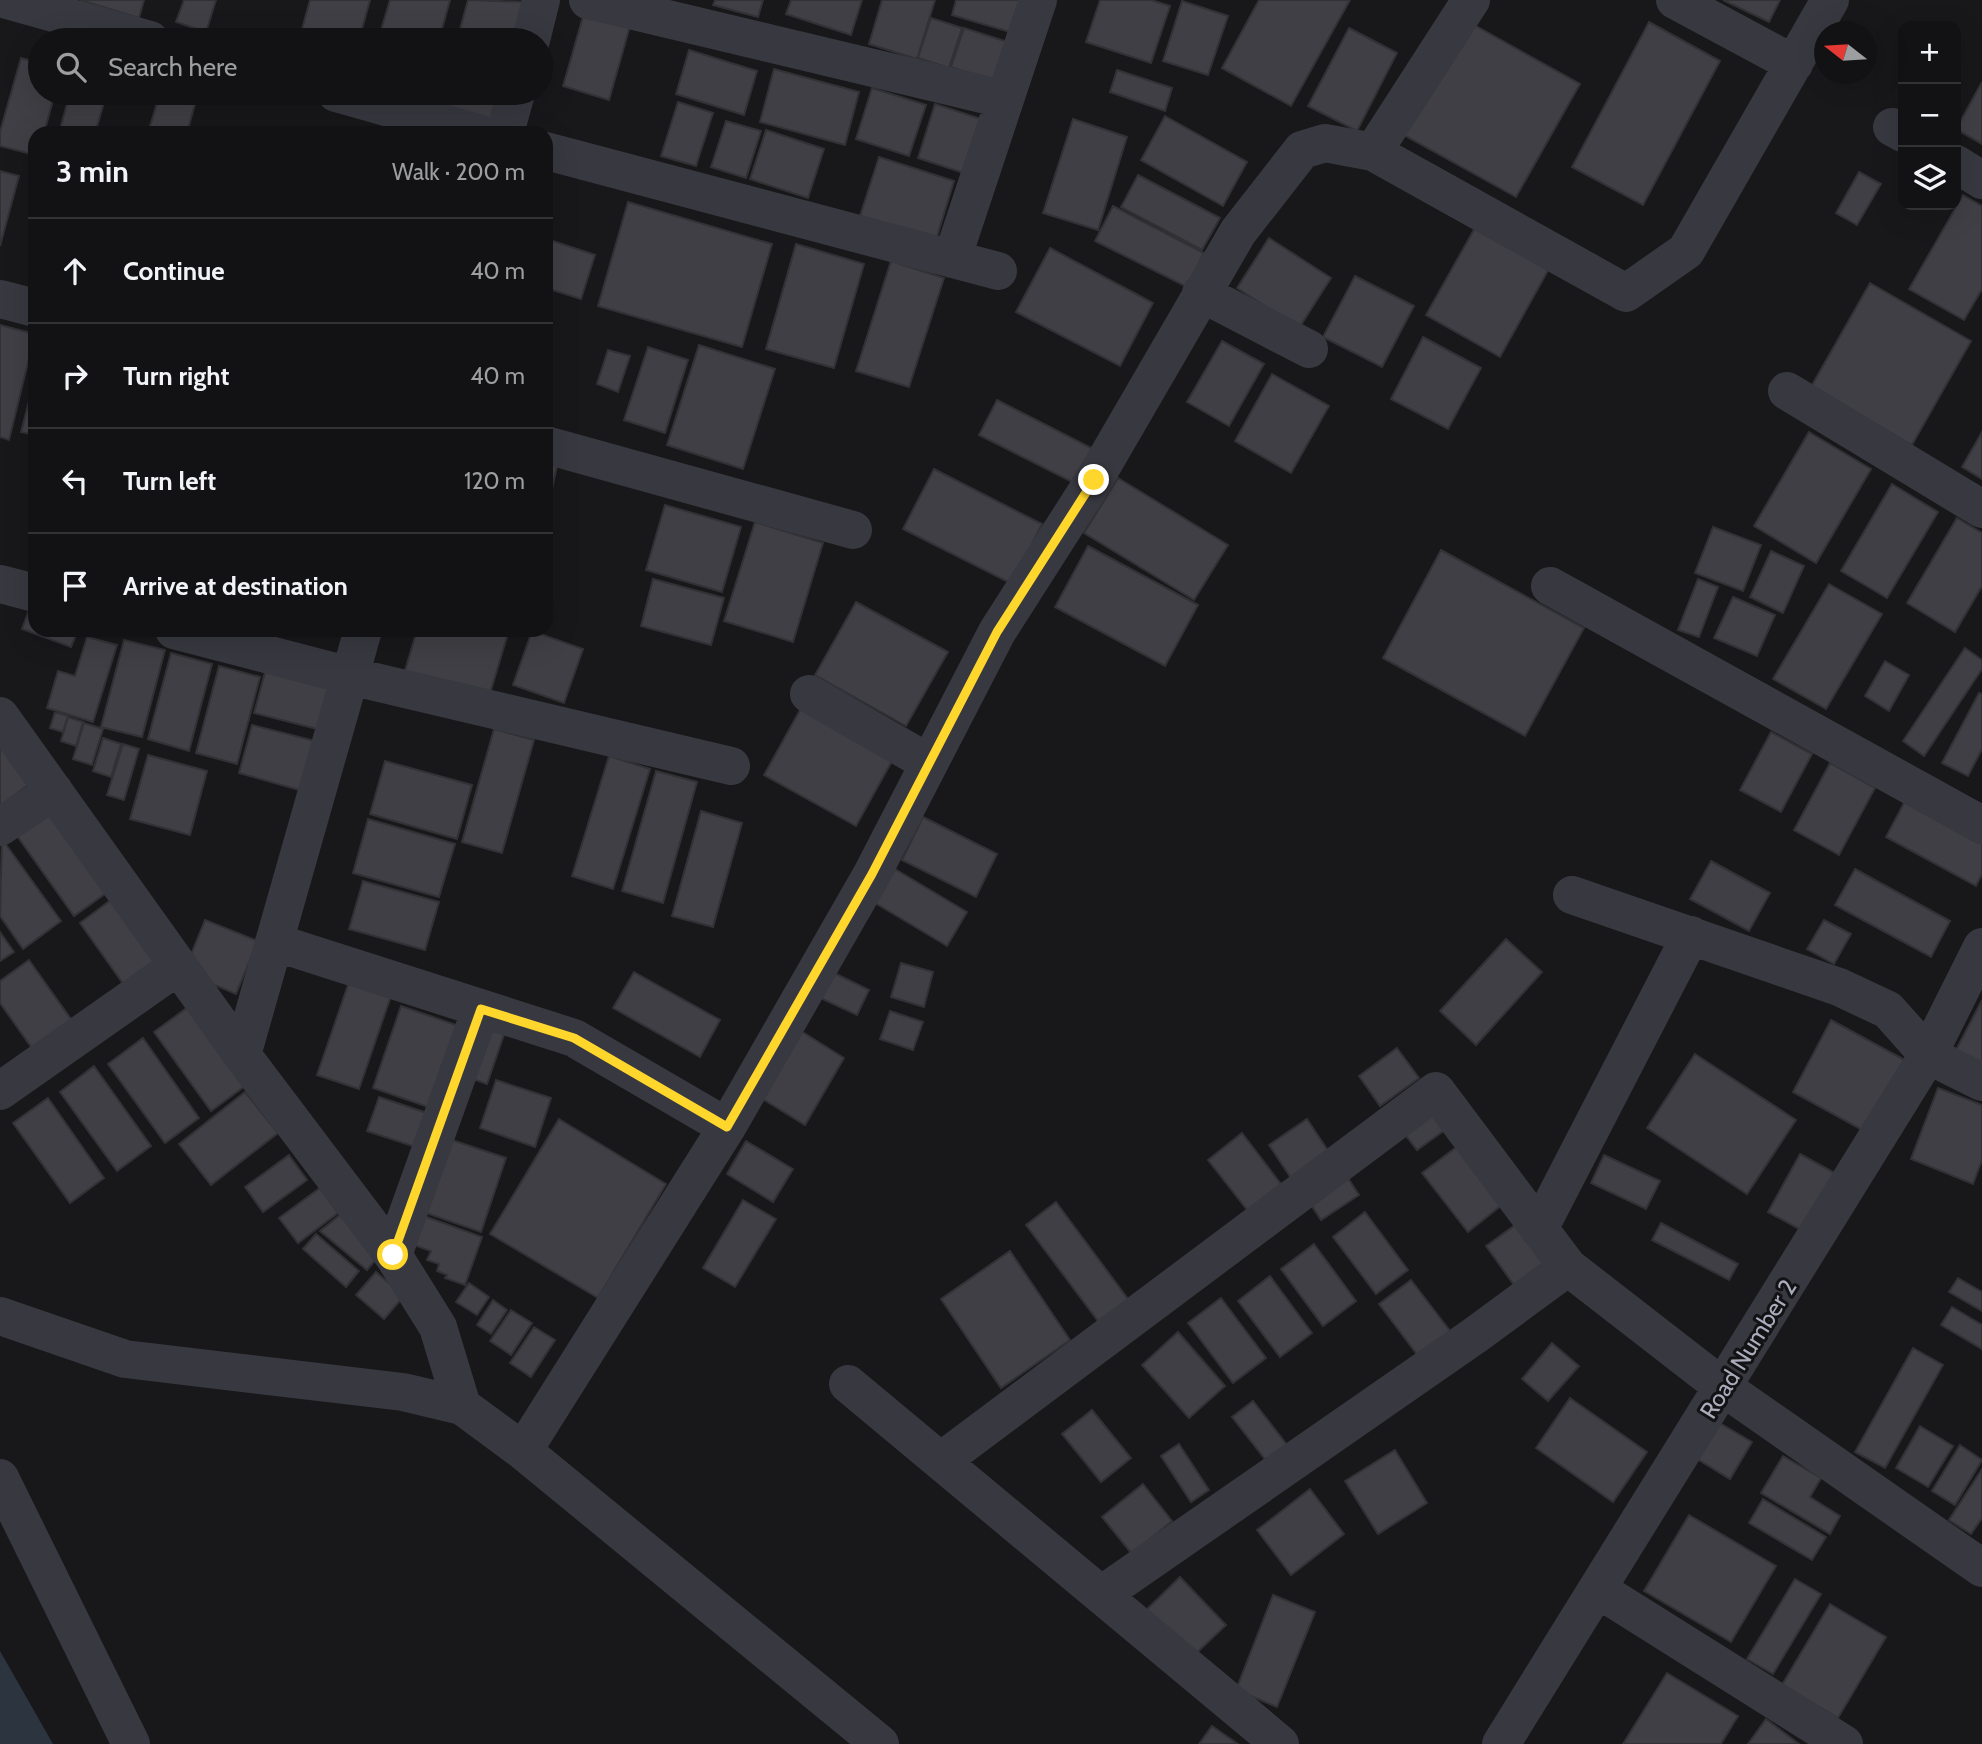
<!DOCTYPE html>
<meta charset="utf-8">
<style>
body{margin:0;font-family:Cabin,sans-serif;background:#1b1b1d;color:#f1f3f6}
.controls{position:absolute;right:21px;top:21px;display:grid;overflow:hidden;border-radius:14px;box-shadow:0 7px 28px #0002}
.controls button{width:63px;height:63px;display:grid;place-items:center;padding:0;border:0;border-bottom:2px solid #313234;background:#121214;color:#f1f3f6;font:35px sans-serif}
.compass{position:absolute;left:1814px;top:21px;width:63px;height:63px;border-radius:50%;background:#121214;box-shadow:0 7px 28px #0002;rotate:287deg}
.stop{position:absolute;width:21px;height:21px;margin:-16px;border:5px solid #ffd62b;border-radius:50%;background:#fff}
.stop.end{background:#ffd62b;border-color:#fff;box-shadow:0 2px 7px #0008}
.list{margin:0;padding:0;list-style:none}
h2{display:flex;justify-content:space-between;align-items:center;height:91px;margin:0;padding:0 28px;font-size:30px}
h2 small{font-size:23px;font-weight:400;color:#9c9ea0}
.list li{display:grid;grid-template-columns:46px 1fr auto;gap:21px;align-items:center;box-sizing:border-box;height:105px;padding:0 28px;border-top:2px solid #313234}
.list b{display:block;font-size:26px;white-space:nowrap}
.list em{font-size:23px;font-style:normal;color:#9c9ea0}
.icon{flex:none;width:38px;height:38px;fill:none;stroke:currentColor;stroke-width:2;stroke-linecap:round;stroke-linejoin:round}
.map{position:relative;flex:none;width:1982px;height:1744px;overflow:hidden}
.search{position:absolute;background:#121214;box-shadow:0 7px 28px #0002;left:28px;top:28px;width:525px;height:77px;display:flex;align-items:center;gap:18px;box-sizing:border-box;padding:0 24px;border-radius:38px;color:#9c9ea0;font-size:26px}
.panel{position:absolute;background:#121214;box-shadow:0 7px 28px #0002;left:28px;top:126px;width:525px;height:511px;border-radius:21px}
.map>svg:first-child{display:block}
</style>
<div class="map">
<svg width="1982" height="1744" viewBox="0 0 1982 1744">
<rect width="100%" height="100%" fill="#18181a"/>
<path fill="#2c3440" d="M0,1651L53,1744H0Z"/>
<path fill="#3f3f45" stroke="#323136" stroke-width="2" d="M80,0H144L139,18Z
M184,0H216L206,32L176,22Z
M310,0H370L359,40H299Z
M390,0H450L439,40H378Z
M468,0L528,2L518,40H457Z
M715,0H763L758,17L713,5Z
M791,0H862L851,35L786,14Z
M882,0H935L917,59L869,44Z
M956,0H1027L1017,34L952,15Z
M1100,0H1151L1170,6L1151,63L1086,42Z
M1259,0H1350L1291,106L1222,68Z
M1723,0H1780L1769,22Z
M1182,1L1228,16L1208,75L1163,61Z
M584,13L630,26L609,100L563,86Z
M931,18L962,28L949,68L918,58Z
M1467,21L1580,84L1516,197L1404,135Z
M1649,22L1720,61L1643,205L1572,167Z
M964,28L1020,46L1007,86L951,67Z
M1349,28L1397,53L1357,131L1308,106Z
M689,50L757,71L744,115L676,94Z
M21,58L40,63V93H55L44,133H35V155L0,146V132Z
M774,69L859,92L845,145L760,122Z
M1117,70L1172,88L1165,111L1110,92Z
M1982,82V144L1956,129Z
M872,88L926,105L909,156L856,139Z
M70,93H107L95,133H59Z
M160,93H198L187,133H148Z
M443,93H503L495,123L439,108Z
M678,102L713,113L696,166L661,156Z
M935,104L987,121L970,175L918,158Z
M1165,116L1247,162L1223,206L1141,160Z
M1073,119L1127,137L1098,230L1043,213Z
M726,121L761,131L746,178L711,167Z
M766,130L824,149L808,198L750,179Z
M879,157L954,181L936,240L860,216Z
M0,171L19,176L0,246Z
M1859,172L1881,184L1857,225L1836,213Z
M1138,175L1220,218L1202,250L1121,207Z
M1963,195L1982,206V289L1964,320L1909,289Z
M628,202L772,244L742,347L598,306Z
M1113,206L1204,253L1187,287L1095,241Z
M1476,226L1550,267L1500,357L1426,315Z
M1269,238L1331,278L1299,328L1237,288Z
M550,240L595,255L581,299L546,288V253Z
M796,244L864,264L834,368L766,349Z
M1050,248L1153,303L1120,366L1016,312Z
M891,261L944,278L909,387L856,371Z
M1355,276L1414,306L1382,367L1323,337Z
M1870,283L1971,341L1912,445L1811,387Z
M0,325L35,334L9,440L0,437Z
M1423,337L1481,368L1448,429L1391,399Z
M1222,341L1264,364L1229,426L1187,402Z
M699,345L775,369L743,469L667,445Z
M648,347L688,360L665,433L624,420Z
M608,350L630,356L618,392L597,384Z
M1272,374L1329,406L1291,473L1235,441Z
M35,378V435L21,432Z
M997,400L1101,453L1084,488L979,435Z
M1809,432L1871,469L1816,563L1754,526Z
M1982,432V479L1962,467Z
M546,463L557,466L546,516Z
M934,469L1042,524L1012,584L903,529Z
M1118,478L1228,545L1194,600L1084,533Z
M1892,484L1938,512L1887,598L1841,571Z
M665,505L741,527L722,592L646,570Z
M1957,518L1982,533V586L1955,632L1907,603Z
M755,522L823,543L793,642L724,621Z
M1713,527L1761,545L1743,591L1695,573Z
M1088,546L1198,605L1165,666L1055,607Z
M1441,550L1584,628L1525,736L1383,658Z
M1771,551L1804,566L1783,613L1750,597Z
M653,579L724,598L711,645L641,626Z
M1698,579L1718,587L1699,637L1678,630Z
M1829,584L1882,614L1826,709L1773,679Z
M1733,597L1775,615L1757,656L1714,638Z
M856,602L948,652L906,726L815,675Z
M31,605L35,607V630H78L71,647L22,629Z
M417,630H509L488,700L404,674Z
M532,631L583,649L564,703L513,685Z
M87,637L117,645L93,722L47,708L58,671L75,676Z
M124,640L165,650L142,737L101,727Z
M1965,648L1982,660V669L1924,756L1903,741Z
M171,653L212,664L189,751L148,739Z
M1885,661L1909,675L1889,711L1865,696Z
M267,665L341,684L329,732L254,713Z
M219,666L260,677L237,764L196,753Z
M1979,693L1982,694V749L1968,776L1942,763Z
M805,701L897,752L856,826L764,775Z
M55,712L68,716L63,732L50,728Z
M68,717L83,722L76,746L61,741Z
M84,723L103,729L92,765L73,759Z
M252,725L323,743L310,793L239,773Z
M494,729L534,740L502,853L462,842Z
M1771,732L1812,754L1781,812L1740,790Z
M0,734L34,781L0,806Z
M103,738L121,744L111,777L93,771Z
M123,744L139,749L124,800L107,795Z
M148,755L207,771L190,835L130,819Z
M609,756L650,769L613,889L572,876Z
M385,761L472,785L457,839L370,814Z
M1830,763L1875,788L1839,855L1794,830Z
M656,771L697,782L663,903L622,891Z
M1905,801L1982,844V874L1976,886L1886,837Z
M53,806L112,889L74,916L15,833Z
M701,811L742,823L713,927L672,916Z
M923,817L997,854L976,897L902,860Z
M368,819L455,844L439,897L353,873Z
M2,839L61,921L23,949L0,916Z
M1711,861L1770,893L1749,931L1690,899Z
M895,869L967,912L947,946L875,903Z
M1855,869L1950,921L1931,957L1835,905Z
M363,881L439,902L425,950L349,929Z
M119,894L168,963L129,992L80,923Z
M205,920L258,941L236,994L184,972Z
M1824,920L1851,934L1834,964L1807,949Z
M0,932L14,952L0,961Z
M1506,939L1542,972L1476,1045L1440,1011Z
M29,960L78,1029L39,1058L0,1003V981Z
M901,963L933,972L924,1007L891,997Z
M828,970L869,990L857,1015L816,996Z
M634,972L720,1020L700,1057L613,1008Z
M349,982L391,996L359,1089L317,1075Z
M1982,1000V1063L1956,1050Z
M401,1006L459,1026L431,1108L373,1088Z
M188,1007L245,1086L211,1111L154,1032Z
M890,1011L923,1022L913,1050L880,1039Z
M479,1020L506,1029L487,1084L461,1075Z
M1831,1020L1912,1064L1873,1136L1793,1092Z
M801,1031L844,1058L805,1125L761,1098Z
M143,1038L199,1118L165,1143L108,1064Z
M1397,1048L1419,1078L1380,1106L1359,1076Z
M1695,1054L1796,1120L1747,1194L1647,1128Z
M94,1066L151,1146L117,1171L60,1092Z
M496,1080L551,1098L535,1147L480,1128Z
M1938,1088L1982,1105V1160L1973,1184L1911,1159Z
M245,1092L278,1133L211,1185L179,1144Z
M379,1097L436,1116L425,1150L367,1131Z
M48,1098L104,1178L70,1203L13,1123Z
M1429,1099L1449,1127L1417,1150L1397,1124Z
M559,1119L666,1184L598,1298L490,1234Z
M1307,1119L1331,1155L1293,1181L1269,1145Z
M1242,1133L1281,1184L1248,1211L1208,1160Z
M452,1140L506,1158L481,1232L426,1213Z
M746,1141L793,1169L773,1202L727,1174Z
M1458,1146L1503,1204L1468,1232L1422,1173Z
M1800,1154L1842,1177L1810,1235L1768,1212Z
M289,1155L307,1180L263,1212L245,1187Z
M1604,1155L1660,1181L1646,1209L1591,1183Z
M1346,1175L1359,1195L1321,1220L1308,1200Z
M320,1188L338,1213L298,1243L279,1218Z
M743,1200L776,1219L735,1287L703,1268Z
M1056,1202L1134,1307L1104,1329L1026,1225Z
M1365,1212L1408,1270L1376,1294L1333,1237Z
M340,1215L377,1258L367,1270L320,1231Z
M424,1216L482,1237L465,1285L445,1278L447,1275L437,1271L439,1264L427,1260L431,1251L414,1245Z
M1518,1223L1551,1269L1519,1292L1486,1246Z
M1661,1223L1738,1264L1729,1280L1652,1240Z
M316,1234L359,1271L346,1287L303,1249Z
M1314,1244L1356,1301L1323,1326L1281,1269Z
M1010,1251L1070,1340L1001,1388L941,1299Z
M376,1272L404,1296L384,1319L356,1295Z
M1270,1276L1312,1333L1280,1357L1238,1301Z
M1958,1278L1982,1292V1311L1949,1292Z
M1411,1280L1454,1336L1422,1361L1379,1304Z
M469,1283L489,1297L477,1315L456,1302Z
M1221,1298L1266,1358L1233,1383L1188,1323Z
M493,1300L507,1310L491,1334L477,1325Z
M1952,1307L1982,1325V1349L1941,1325Z
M511,1310L532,1323L511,1355L490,1341Z
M534,1327L555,1340L531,1377L510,1363Z
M1178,1332L1225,1386L1189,1418L1142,1365Z
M1552,1343L1579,1366L1548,1401L1522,1379Z
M1913,1348L1943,1365L1885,1468L1855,1452Z
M1570,1398L1647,1452L1613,1502L1536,1448Z
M1253,1401L1288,1446L1268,1463L1232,1417Z
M1092,1410L1131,1458L1101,1482L1062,1434Z
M1718,1422L1752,1442L1730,1479L1697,1459Z
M1920,1426L1953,1446L1928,1487L1896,1468Z
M1179,1444L1209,1490L1191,1502L1161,1456Z
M1960,1445L1982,1460L1955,1505L1932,1491Z
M1395,1450L1427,1503L1378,1534L1345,1481Z
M1783,1456L1821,1478L1810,1497L1840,1516L1830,1534L1761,1493Z
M1982,1469V1518L1971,1534L1949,1520Z
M1143,1484L1172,1521L1132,1554L1102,1517Z
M1310,1489L1344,1534L1291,1575L1257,1530Z
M1763,1499L1826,1537L1812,1560L1749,1523Z
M1689,1515L1776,1566L1731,1642L1644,1591Z
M1180,1577L1226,1625L1187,1662L1142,1614Z
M1795,1579L1821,1594L1773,1674L1747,1659Z
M1273,1595L1315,1612L1277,1707L1236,1690Z
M1830,1604L1886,1637L1838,1718L1782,1685Z
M1667,1673L1738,1716L1721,1744H1623Z
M1766,1719L1799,1744H1748Z
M1212,1726L1238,1744H1199Z"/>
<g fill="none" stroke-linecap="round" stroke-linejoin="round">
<path stroke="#383840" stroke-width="38" d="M7,0L150,40
M588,0L1003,99
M1675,0L1794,64
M531,40L541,0
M336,93L478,133
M1892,127L1903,133
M505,133L516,93
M546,151L998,271
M1373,152L1471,0
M1956,164L1982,180
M952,259L1038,0
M1201,293L1309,349
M0,299L35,308
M1787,391L1982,509
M546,445L853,530
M0,584L35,593
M1550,586L1982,825
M174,630L350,676L731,766
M809,694L929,763
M0,716L242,1055L393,1255L438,1327L462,1406
M0,827L54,791
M1572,895L1839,987L1888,1010L1928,1055L1982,1082
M274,942L574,1038L727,1127
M242,1055L363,630
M0,1091L178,966
M1539,1229L1691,935
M393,1255L481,1009
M0,1316L125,1359L403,1392L462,1406L523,1451L727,1127L872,874L997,632L1094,480L1238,232L1302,150L1325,143L1373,152L1626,293L1686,251L1830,0
M848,1384L1280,1744
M523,1451L880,1744
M941,1461L1436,1091L1568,1267L1724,1388L1982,1568
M0,1478L131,1744
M1599,1590L1844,1744
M1101,1595L1474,1336L1568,1267
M1501,1744L1928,1055L1982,947"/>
</g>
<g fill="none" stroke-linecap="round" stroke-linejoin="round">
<path stroke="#ffd62b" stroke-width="9" d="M393,1255L481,1009L574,1038L727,1127L872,874L997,632L1094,480"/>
</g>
<g text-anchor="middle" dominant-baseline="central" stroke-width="6" stroke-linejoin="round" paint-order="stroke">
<g font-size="24" fill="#a9acbb" stroke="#131315">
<text transform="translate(1748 1349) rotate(-58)">Road Number 2</text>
</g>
</g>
</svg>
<div class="controls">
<button>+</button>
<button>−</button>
<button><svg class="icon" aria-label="layers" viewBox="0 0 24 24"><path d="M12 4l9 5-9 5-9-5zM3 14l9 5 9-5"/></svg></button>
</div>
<svg class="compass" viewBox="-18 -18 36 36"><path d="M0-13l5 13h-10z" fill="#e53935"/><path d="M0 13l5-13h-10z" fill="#9c9ea0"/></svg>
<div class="stop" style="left:393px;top:1255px"></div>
<div class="stop end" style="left:1094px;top:480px"></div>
<div class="search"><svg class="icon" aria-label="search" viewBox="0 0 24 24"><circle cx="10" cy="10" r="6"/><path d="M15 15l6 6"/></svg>Search here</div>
<section class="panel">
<h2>3 min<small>Walk · 200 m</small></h2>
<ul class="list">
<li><svg class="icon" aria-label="ahead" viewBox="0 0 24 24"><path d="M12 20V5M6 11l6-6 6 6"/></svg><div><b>Continue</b></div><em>40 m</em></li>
<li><svg class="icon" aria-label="right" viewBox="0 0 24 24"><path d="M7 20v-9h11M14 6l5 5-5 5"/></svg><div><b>Turn right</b></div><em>40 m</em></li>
<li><svg class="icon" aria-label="left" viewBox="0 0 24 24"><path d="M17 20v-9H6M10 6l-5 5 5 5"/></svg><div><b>Turn left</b></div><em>120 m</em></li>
<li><svg class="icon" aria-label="arrive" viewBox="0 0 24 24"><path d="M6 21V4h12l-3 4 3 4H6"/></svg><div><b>Arrive at destination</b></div></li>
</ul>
</section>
</div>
